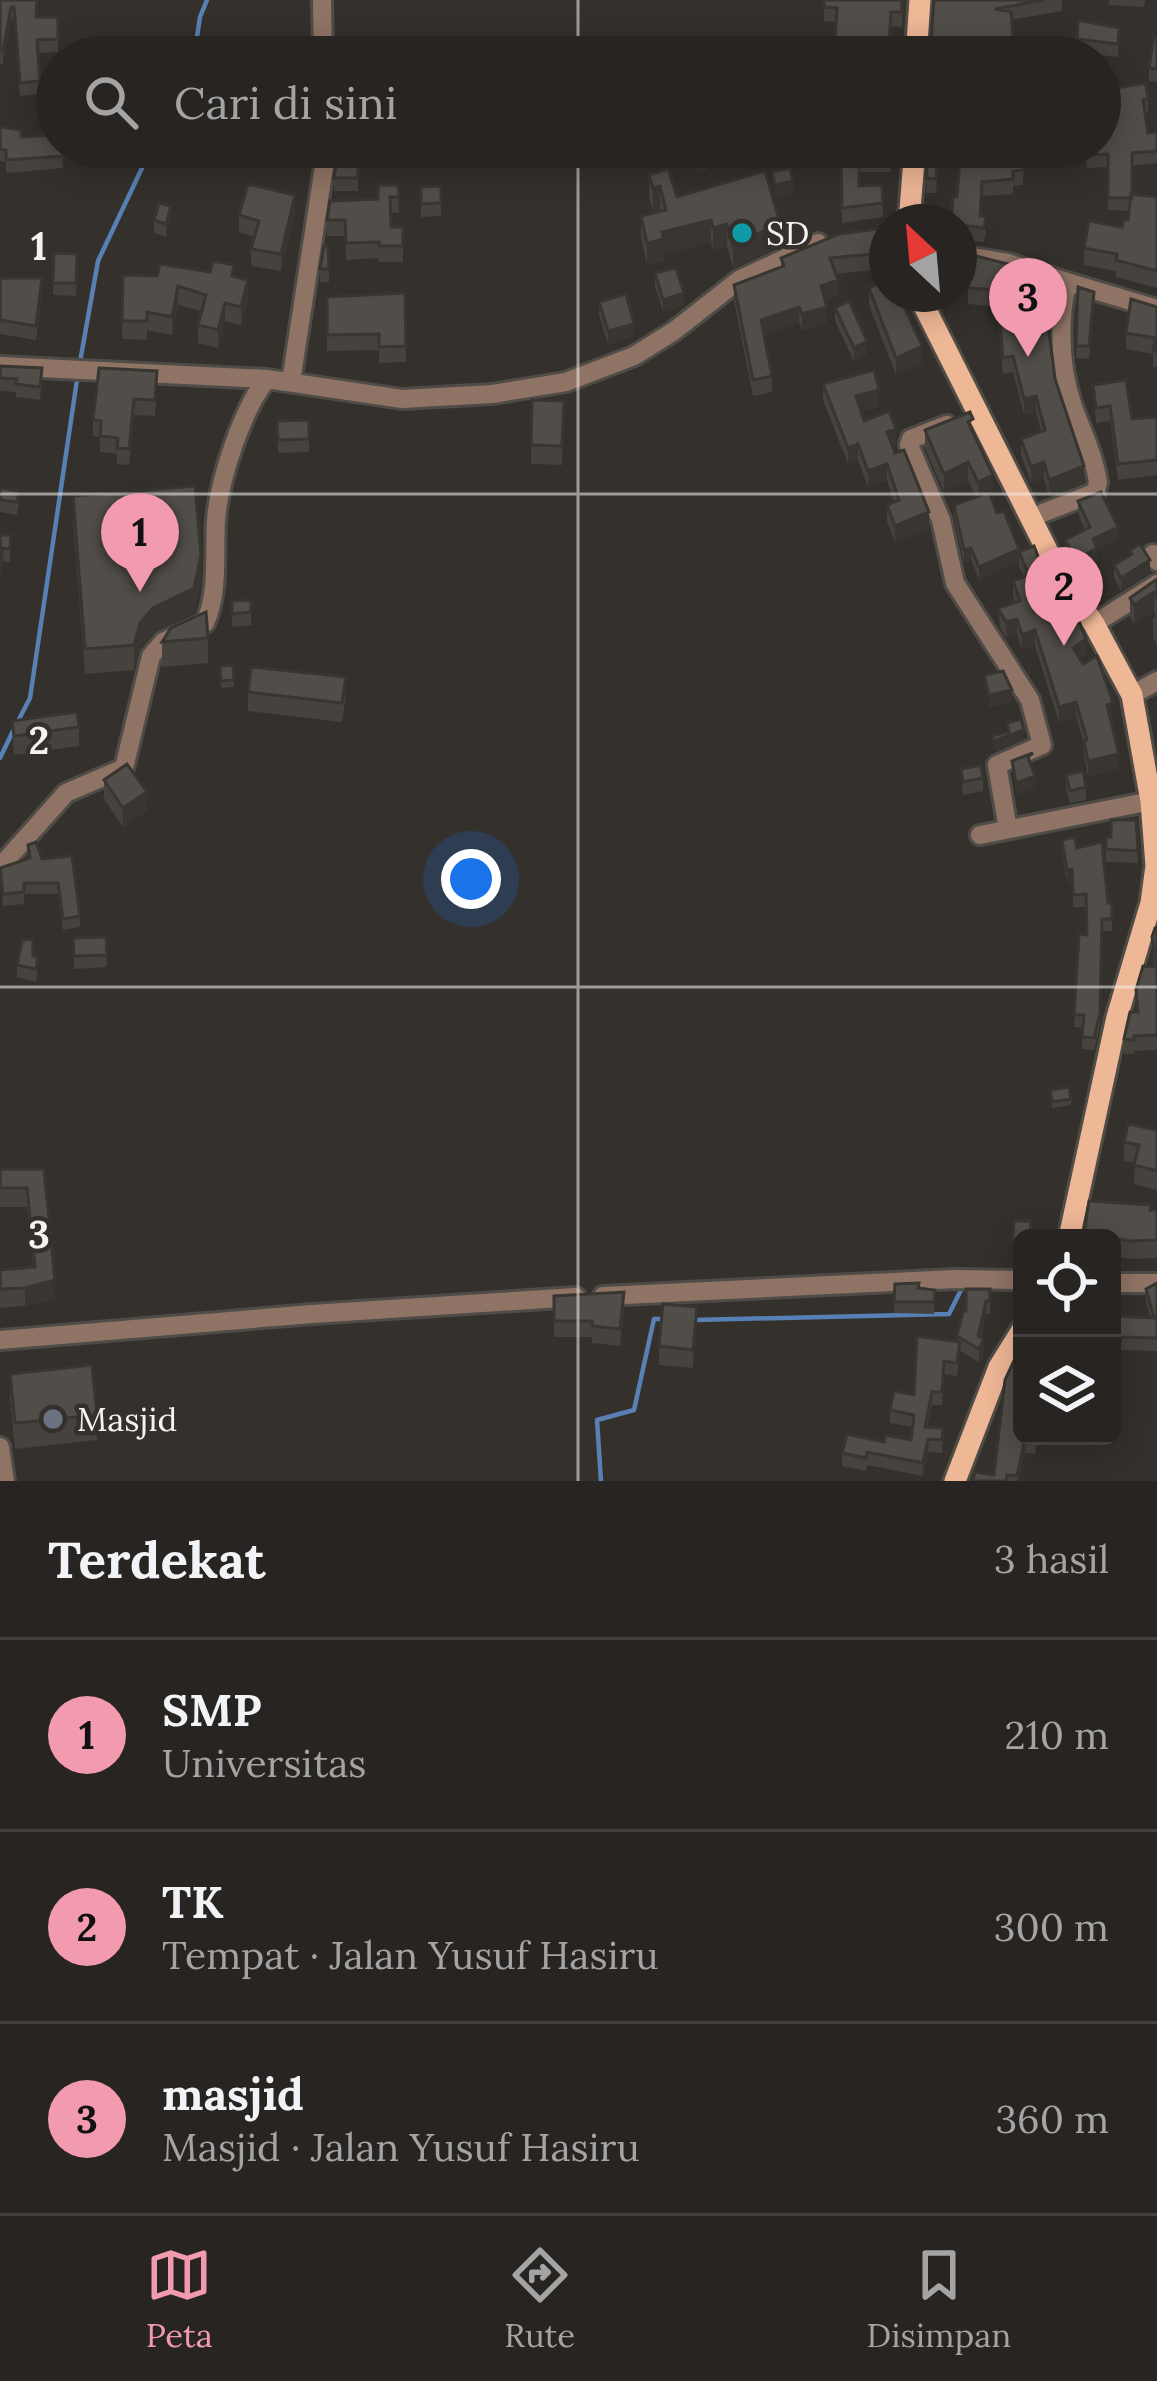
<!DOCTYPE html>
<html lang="id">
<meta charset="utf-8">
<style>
body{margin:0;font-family:Lora,serif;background:#2f2c2a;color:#f1f3f6}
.controls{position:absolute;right:36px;bottom:36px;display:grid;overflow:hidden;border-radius:18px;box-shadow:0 6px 30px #0003}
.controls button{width:108px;height:108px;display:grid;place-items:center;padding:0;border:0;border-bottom:3px solid #43413f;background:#272421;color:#f1f3f6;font:60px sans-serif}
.compass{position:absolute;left:869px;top:204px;width:108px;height:108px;border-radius:50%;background:#272421;box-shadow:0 6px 30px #0003;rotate:334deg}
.you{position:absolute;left:471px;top:879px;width:42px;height:42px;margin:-30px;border:9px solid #fff;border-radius:50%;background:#1a73e8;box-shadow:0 0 0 18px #1a73e833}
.badge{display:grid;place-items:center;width:78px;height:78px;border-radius:50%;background:#f29aae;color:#111;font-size:39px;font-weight:700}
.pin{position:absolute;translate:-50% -99px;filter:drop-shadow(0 3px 6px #0008)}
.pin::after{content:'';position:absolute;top:63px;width:42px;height:36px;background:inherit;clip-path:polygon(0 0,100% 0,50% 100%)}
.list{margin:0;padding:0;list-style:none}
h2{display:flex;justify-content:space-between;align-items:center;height:156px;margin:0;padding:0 48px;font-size:51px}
h2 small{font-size:39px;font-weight:400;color:#a4a4a5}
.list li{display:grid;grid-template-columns:78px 1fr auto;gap:36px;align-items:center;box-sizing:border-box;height:192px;padding:0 48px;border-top:3px solid #43413f}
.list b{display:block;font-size:45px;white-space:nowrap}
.list p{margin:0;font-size:39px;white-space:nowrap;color:#a4a4a5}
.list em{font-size:39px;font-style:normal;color:#a4a4a5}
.icon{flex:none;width:66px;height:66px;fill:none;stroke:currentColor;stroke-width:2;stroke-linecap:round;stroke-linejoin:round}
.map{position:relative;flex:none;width:1157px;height:1481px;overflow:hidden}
.search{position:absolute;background:#272421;box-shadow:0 6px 30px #0003;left:36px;right:36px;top:36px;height:132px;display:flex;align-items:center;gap:30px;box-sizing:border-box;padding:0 42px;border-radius:66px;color:#a4a4a5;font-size:45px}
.sheet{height:732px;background:#272421}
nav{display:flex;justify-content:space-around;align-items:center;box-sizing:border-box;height:168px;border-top:3px solid #43413f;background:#272421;font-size:33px;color:#a4a4a5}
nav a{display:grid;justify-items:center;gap:6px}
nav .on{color:#f29aae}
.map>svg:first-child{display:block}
</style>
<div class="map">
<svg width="1157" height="1481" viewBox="0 0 1157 1481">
<rect width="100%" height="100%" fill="#34302c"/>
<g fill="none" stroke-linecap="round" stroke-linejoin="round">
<path stroke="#5880b4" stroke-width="4.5" d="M194,57L200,17L207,0
M80,362L98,261L152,147
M18,721L30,698L78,373
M0,758L13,731
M694,1320L949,1314L964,1284
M601,1481L597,1420L634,1410L654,1319H665"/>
<g stroke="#4f4b47" stroke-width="24">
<path id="minor" d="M322,0L323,57
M959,255L1008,263L1067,282
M0,366L267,379L402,399L492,394L566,382L634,356L674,331L739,280L818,243
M291,382L327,147
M947,425L911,439L909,445L941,520L955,583L1030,700L1042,745L997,765L1008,829
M1030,518L1096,492L1098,482C1094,456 1082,431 1073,407C1059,365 1058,325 1067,282L1157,309
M1153,554L1157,561
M1094,624L1157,584
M1132,695L1157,681
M980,835L1151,801
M0,867L66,793L124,768L151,656L163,642L205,623C219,592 214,554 216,520C219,481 242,409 267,379
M1112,1283H1157
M603,1296L955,1279L1022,1280
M0,1340L312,1314L576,1297
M0,1447L5,1481"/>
</g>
<g stroke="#4f4b47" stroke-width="27">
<path id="major" d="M916,57L920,0
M909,222L915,147
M918,294L1058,572L1094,624L1132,695L1151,801L1156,866L1151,903L1117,1017L1069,1238
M955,1481L999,1367L1022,1330"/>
</g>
<use href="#minor" stroke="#8f7465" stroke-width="18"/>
<use href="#major" stroke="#eeb796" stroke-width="21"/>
</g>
<path fill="#46423e" d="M0,0L37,17H58V52L38,53L40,94L20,96L14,20L11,19L3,64H0Z
M824,0H903L902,27L824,21Z
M934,0H1062V11L1011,20L1013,52L986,54V57H939V53H931Z
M1109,0H1145L1144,7L1109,5Z
M1119,28L1118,57L1077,52V39Z
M1157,36V82L1149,81V68Z
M1110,89L1148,99V112L1145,113L1148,133L1157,132V163L1132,166V194L1157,197V288L1116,277V271L1084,265V248L1122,227L1128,220L1130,211L1108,210V167L1087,168L1084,147H1100L1111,109Z
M0,127L21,137L62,147L63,168L6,173V162L0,161Z
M841,147L891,158V172H859V186L882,185L883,217L842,223Z
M928,147H1025L1023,185L1013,186V194L982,196L981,216L986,231L984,242L959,240V222L952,213L957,197L960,161L938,163L936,193H926Z
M358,163V191H334V178Z
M649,175L677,197L780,245L733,268L727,246L713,250L711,242L664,254V261L647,265L641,238V216L661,212L660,208L653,211L649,197Z
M398,185L399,213H391V227H403V262H379V258L346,260L345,236H327V220L378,199Z
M441,186V216L421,217V187Z
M295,212L281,271L251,266V249L255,237L239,232V215Z
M171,219L166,237L154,233V220Z
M884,244L882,246L883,269L835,274L838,296L825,300L827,322L802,330L799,322L764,335L772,376V392L753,396L734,301V285L781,268V258Z
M328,246L329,282H320V269Z
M54,253L77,254L76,296L53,295Z
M655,273L684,305L663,312L655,286Z
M123,275L234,277L248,299L241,325L225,321L218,348L198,343V325L201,311L178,305L172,335L147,330V340L122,339Z
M0,278L42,292L36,340L0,334Z
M1078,287L1094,304L1089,359L1076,358Z
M869,288L909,294V309L906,310L922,363L896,375L869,305Z
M968,288L1052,291L1048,318H1029L1031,326L1055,379L1084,482L1049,496L1044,478L1031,483L1021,455V439L1041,431L1036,412L1024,415L1013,372L1003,374L997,307L968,304Z
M405,293L406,362L379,363V350L327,351V297Z
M599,302L634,336L608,344L599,315Z
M1157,307V367H1153V354L1126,349V333Z
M835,308L867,354L854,361L835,321Z
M0,366L42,382L40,400L16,397V392L0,391Z
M823,384L879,407L861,411L864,421L896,445L892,447L929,529L895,542L887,521V505L894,502L887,480L868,487L858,460L848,464L823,400Z
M1093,385L1132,419L1157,417V475L1118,480L1110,421L1096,423Z
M157,387L155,416L134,415L129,465L117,464V454L100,452V437L93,436V420Z
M564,401L562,465L531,464V445Z
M309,420V452L278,453L277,421Z
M925,430L973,433L993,493L990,494L1019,561L979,580L971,560L964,563L954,518V505L976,497L968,480L944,492L925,448Z
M0,488L19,504L17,515L0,512Z
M73,496L201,580L194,613L153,633L140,648L134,670L85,674L73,521Z
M1078,501L1118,540L1097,549V561L1076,572L1065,553V540L1085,530L1078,514Z
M0,535H11L10,562L2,561L1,580Z
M1130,550L1150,572L1121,591L1114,578V565L1130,556Z
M1019,552L1043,569L1057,591L1061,615L1059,616L1062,626L1086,654L1079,659L1113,718L1111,719L1119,769L1088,776L1084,756V743L1076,717L1059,722L1035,646L1022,650L1017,634L1006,637L1000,627L998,608L1015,602L1013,596V581L1024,577L1019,567Z
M1157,579V645L1153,638V619L1156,616L1154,612L1134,624L1130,617V598Z
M251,600V625L232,627V601Z
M208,638V663L162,667V642Z
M233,665L234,687L221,688L220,666Z
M248,692L346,696L342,722L248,711Z
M12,721L79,727V746L14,755Z
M961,769L983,778V791L963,795Z
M1066,775L1086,787V800L1070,803L1066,788Z
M104,780L147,811L123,827L104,799Z
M1136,820L1138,863L1106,862V837H1111Z
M1062,840L1077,848L1108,903H1112V931H1102L1100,1025L1094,1050L1082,1049L1083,1028L1074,1027L1079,934L1086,935V907H1073L1072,881L1067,882L1062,852Z
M28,845L42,859L80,916V927L63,930L58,894H24V904L3,906L0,868L28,859Z
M1157,927V1050L1134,1051V1054H1124V1039L1154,967L1152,937Z
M106,937L107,967L74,969L73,938Z
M33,956L38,970L36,982L17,977V965Z
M1050,1090L1071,1099V1105L1052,1108Z
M1157,1130V1190L1134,1184L1135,1163L1124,1161V1142Z
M0,1169H44L55,1299L25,1306L0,1308V1270L33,1267L27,1207H0Z
M1089,1201L1157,1210V1258L1130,1259L1112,1256V1238H1084Z
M1014,1221L1022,1238V1252L1013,1251Z
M1112,1281L1119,1297L1116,1316L1150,1318L1146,1302V1289L1157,1283V1351L1121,1350L1120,1354L1112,1353Z
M895,1284L935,1290L934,1314L894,1313Z
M990,1289V1314H986L981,1337L984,1352L979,1362L960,1351L957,1376L944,1374L942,1405H932L927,1427L943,1428L942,1453L928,1452L923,1476L867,1465L866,1471L842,1466V1453L884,1442L911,1440L913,1427L890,1423V1410L914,1395L957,1342V1336L966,1311Z
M554,1296L624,1309L620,1346L592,1343V1337H554Z
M697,1326L693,1368L659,1365V1346Z
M10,1374L97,1415V1440L15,1449L10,1399Z
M1005,1380L1038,1436L1035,1454L1025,1453L1018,1481H973L994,1475Z"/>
<path fill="#393632" d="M11,7V19L3,64V51Z
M709,163V170L695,173V167Z
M793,181V194L775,198V185Z
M660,186V208L653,211V188Z
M295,195V212L281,271V254Z
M171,206V219L166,237V224Z
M711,220V242L664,254V261L647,265V243L662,232Z
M780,223V245L733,268V246Z
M727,224V246L713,250V228Z
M248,280V299L241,325V307Z
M838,280V296L821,302V286Z
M178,286V305L172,335V317Z
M684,293V305L663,312V300Z
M903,294H909V309L899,312V295Z
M225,303V321L218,348V330Z
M799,307V322L761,336V320Z
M827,307V322L802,330V314Z
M634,324V336L608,344V331Z
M867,341V354L854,361V348Z
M922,346V363L896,375V358Z
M879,390V407L856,413V396Z
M1036,396V412L1024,415V399Z
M896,429V445L887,449V432Z
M858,444V460L848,464V448Z
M968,462V480L944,492V474Z
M1044,462V478L1031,483V467Z
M887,464V480L868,487V471Z
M1084,466V482L1049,496V480Z
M993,475V493L978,500V482Z
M929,512V529L895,542V526Z
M1118,527V540L1097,549V561L1076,572V559L1093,539Z
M971,548V560L964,563V550Z
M1019,549V561L979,580V567Z
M201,555V580L194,613L153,633L140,648L134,670V645L140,623Z
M1150,560V572L1121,591V578Z
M1154,592V612L1134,624V605Z
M1061,600V615L1054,618V603Z
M1017,619V634L1006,637V622Z
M1035,630V646L1022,650V635Z
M1086,639V654L1073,663V648Z
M1012,690V702L989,708V695Z
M1076,702V717L1059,722V707Z
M1024,730V740L994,752V741Z
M1119,754V769L1088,776V761Z
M1035,776V789L1016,795V783Z
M147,792V811L123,827V808Z
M1072,869V881L1067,882V870Z
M55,1280V1299L25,1306V1288Z
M986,1301V1314L978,1349V1336Z
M697,1307V1326L693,1368V1350Z
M984,1339V1352L979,1362V1349Z
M928,1439V1452L923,1476V1463Z
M1025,1439V1453L1018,1481H1017Z"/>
<path fill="#514d48" stroke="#393632" stroke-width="3" d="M0,0H37L36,17H58V39L37,40L40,81L20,83L14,7H11L3,51H0Z
M824,0H902V12H891L888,57H834L837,8L824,7Z
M934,0H1044L995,9L1011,12L1013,37L985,40L986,50L940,52L939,39H931Z
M1078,20L1119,28L1118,44L1077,39Z
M1154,35L1157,36V69L1149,68Z
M1146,83L1148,99L1143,100L1148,133L1157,132V151L1132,153V198H1108V154L1087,155L1086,147H1100V111L1113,109L1110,89Z
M0,127L21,130V137L57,135V147H62L63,156L6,160V150L0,149Z
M841,147H890L891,158H859V186L882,185L883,203L842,208Z
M928,147H955L938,149L936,179L926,178Z
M961,147H1024L1023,170L1013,171V179L982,182L980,216H986L984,228L959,225V222H946L947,212L952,213L953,197H957Z
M706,148L709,163L695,167L692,152Z
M336,163H358V178H334Z
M790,168L793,181L775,185L772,172Z
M668,169L677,197L765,171L780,223L733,246L727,224L713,228L711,220L662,232L664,239L647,243L641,216L666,210L660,186L653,188L649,175Z
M248,184L295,195L281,254L251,249L259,221L239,215Z
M378,185H398L399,197H390L391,227H403V246H379V242L346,243L345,220H327L330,201L378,199Z
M441,186V203L421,204V187Z
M1131,194L1157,197V271L1116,260L1117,254L1084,248L1089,221L1122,227L1124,219L1128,220Z
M159,203L171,206L166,224L154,220Z
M884,228L880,231L883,253L830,258L838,280L821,286L827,307L802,314L799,307L761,320L772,376L753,380L734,285L784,266L781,258L839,234Z
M324,246H328L329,269H320Z
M54,253L77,254L76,283H53Z
M972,255L1052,275L1048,301L1027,302L1031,326L1048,324L1055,379L1084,466L1049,480L1044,462L1031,467L1021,439L1045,430L1036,396L1024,399L1013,356L1003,358L997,290L968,288Z
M213,261L234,265L232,276L248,280L241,307L225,303L218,330L198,325L206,295L178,286L172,317L147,312V321H122L123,275L157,276L160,264L210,272Z
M676,268L684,293L663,300L655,273Z
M0,278H42L36,326L0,320Z
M887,280V294H903L899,295L922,346L896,358L869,288Z
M1078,287L1094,292L1089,346H1076Z
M405,293L406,346L379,347V334L327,335V297Z
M626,294L634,324L608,331L599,302Z
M1131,299L1157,307V351H1153L1156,338L1126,333Z
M849,301L867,341L854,348L835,308Z
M0,366L42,368L40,387L16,384L17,379L0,378Z
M99,368L157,371L155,400L134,399L129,449L117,448L118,438L100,436L101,421L93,420Z
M874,370L879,390L856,396L864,421L889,411L896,429L887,432L895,453L904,450L929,512L895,526L887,505L899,500L887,464L868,471L858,444L848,448L823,384Z
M1126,380L1132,419L1157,417V460L1118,464L1110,406L1096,408L1093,385Z
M532,400L564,401L562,446L531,445Z
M970,412L973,419L968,422L993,475L978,482L968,462L944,474L925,430Z
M309,420V439L278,440L277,421Z
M195,486L201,555L194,588L153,608L140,623L134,645L85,649L73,496Z
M0,488L19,491L17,502L0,500Z
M989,492L997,513L1004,511L1019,549L979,567L971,548L964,550L954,505Z
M1101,492L1118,527L1093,539L1097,548L1076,559L1065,540L1090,527L1078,501Z
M0,535H11L10,549L2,548L1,567Z
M1140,544L1150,560L1121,578L1114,565L1132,554L1130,550Z
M1034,546L1043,569L1047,568L1057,582L1054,583L1061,600L1054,603L1062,626L1078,619L1086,639L1073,648L1083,664L1097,656L1113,703L1107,705L1119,754L1088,761L1084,741L1087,740L1076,702L1059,707L1035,630L1022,635L1017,619L1006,622L1000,612L998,608L1020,601L1013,581L1029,575L1019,552Z
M1157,579V599L1154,592L1134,605L1130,598Z
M251,600V612L232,614V601Z
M206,612L208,638L162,642L171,628Z
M233,665L234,680L221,681L220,666Z
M251,667L346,677L342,703L248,692Z
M1003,671L1012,690L989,695L984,675Z
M77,712L79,727L14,736L12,721Z
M1021,719L1024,730L994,741L992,736L1009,732L1007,723Z
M1033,753L1028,757L1035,776L1016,783L1012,761Z
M127,764L147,792L123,808L104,780Z
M981,765L983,778L963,782L961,769Z
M1083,771L1086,787L1070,791L1066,775Z
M1111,820H1136L1138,851L1106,849V837H1111Z
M1075,837L1077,848L1102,842L1108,903H1112V919H1102L1100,1013L1094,1038L1082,1037L1084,1015H1074L1079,934L1087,935L1086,894L1073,895L1072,869L1067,870L1062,840Z
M36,842L42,859L72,856L80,916L63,919L58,883H24V892L3,894L0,868L30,858L28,845Z
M1157,927V1035L1134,1036V1040L1124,1039L1130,1012H1138L1136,990L1143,966L1157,967L1152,937L1155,928Z
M106,937L107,955L74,956L73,938Z
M33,939V956L38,957L36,969L17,965L22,940Z
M1069,1087L1071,1099L1052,1102L1050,1090Z
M1128,1124L1157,1130V1171L1134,1165L1139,1145L1124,1142Z
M0,1169H44L55,1280L25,1288L0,1289V1270L35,1267L27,1188H0Z
M1089,1201L1151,1205L1150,1210H1157V1240L1130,1241L1084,1233Z
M1014,1221H1031L1030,1238L1013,1239Z
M1112,1281L1119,1283L1114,1316L1154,1318L1146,1289L1157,1283V1338L1121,1337L1120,1341L1112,1340Z
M919,1283L918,1288L935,1290L934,1302H894L895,1284Z
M966,1289H990V1301H986L978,1336L984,1339L979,1349L957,1336L963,1311H966Z
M624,1292L620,1329L592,1326V1321H554V1296Z
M663,1304L697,1307L693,1350L659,1346Z
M917,1336L960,1342L957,1363L944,1361L942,1392H932L925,1427L943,1428L942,1440L928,1439L923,1463L867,1452L866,1458L842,1453L847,1434L884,1442L886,1435L911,1440L914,1415L890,1410L894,1391L914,1395Z
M1019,1350H1022V1436H1036L1035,1441L1025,1439L1017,1476L1007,1475L1006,1481H973L975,1472L994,1475L1005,1380Z
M92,1365L97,1415L15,1423L10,1374Z"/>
<path fill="none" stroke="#f5f3f0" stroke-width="3" stroke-opacity="0.55" d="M578,0V57M578,147V1481M0,494H1157M0,987H1157"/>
<circle fill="#0f9aa8" stroke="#34302c" stroke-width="4.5" cx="742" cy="233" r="12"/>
<circle fill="#6b7280" stroke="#34302c" stroke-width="4.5" cx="53" cy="1419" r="12"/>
<g text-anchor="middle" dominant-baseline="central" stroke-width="9" stroke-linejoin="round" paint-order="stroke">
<g font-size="33" fill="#f5f3f0" stroke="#34302c" text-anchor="start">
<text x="766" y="233">SD</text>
<text x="77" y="1419">Masjid</text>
</g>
</g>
<g font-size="39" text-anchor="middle" font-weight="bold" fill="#f5f3f0" stroke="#34302c" stroke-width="9" stroke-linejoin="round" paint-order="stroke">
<text x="39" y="260">1</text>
<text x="39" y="754">2</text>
<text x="39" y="1248">3</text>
</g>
</svg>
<div class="controls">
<button><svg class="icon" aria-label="locate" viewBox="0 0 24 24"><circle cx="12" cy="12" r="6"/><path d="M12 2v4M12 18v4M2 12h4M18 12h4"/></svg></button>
<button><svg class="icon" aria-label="layers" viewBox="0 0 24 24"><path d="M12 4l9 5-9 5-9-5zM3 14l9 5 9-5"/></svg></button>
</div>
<svg class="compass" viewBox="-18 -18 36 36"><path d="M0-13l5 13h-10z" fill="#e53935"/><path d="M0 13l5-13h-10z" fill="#a4a4a5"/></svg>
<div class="you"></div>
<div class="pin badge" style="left:140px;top:592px">1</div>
<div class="pin badge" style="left:1064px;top:646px">2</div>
<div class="pin badge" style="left:1028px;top:357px">3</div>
<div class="search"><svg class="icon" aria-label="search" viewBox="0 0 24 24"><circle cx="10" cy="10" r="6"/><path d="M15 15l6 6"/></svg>Cari di sini</div>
</div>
<section class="sheet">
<h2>Terdekat<small>3 hasil</small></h2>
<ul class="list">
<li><span class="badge">1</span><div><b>SMP</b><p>Universitas</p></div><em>210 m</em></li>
<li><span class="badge">2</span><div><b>TK</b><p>Tempat · Jalan Yusuf Hasiru</p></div><em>300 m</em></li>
<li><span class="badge">3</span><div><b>masjid</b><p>Masjid · Jalan Yusuf Hasiru</p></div><em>360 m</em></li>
</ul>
</section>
<nav>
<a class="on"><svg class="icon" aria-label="map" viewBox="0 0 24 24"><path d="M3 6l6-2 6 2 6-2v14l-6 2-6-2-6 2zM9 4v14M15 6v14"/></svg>Peta</a>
<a><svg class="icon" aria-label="directions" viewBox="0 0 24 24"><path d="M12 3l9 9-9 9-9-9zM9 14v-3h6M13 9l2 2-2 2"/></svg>Rute</a>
<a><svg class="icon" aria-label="saved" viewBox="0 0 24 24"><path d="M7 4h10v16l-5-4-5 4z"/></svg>Disimpan</a>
</nav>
